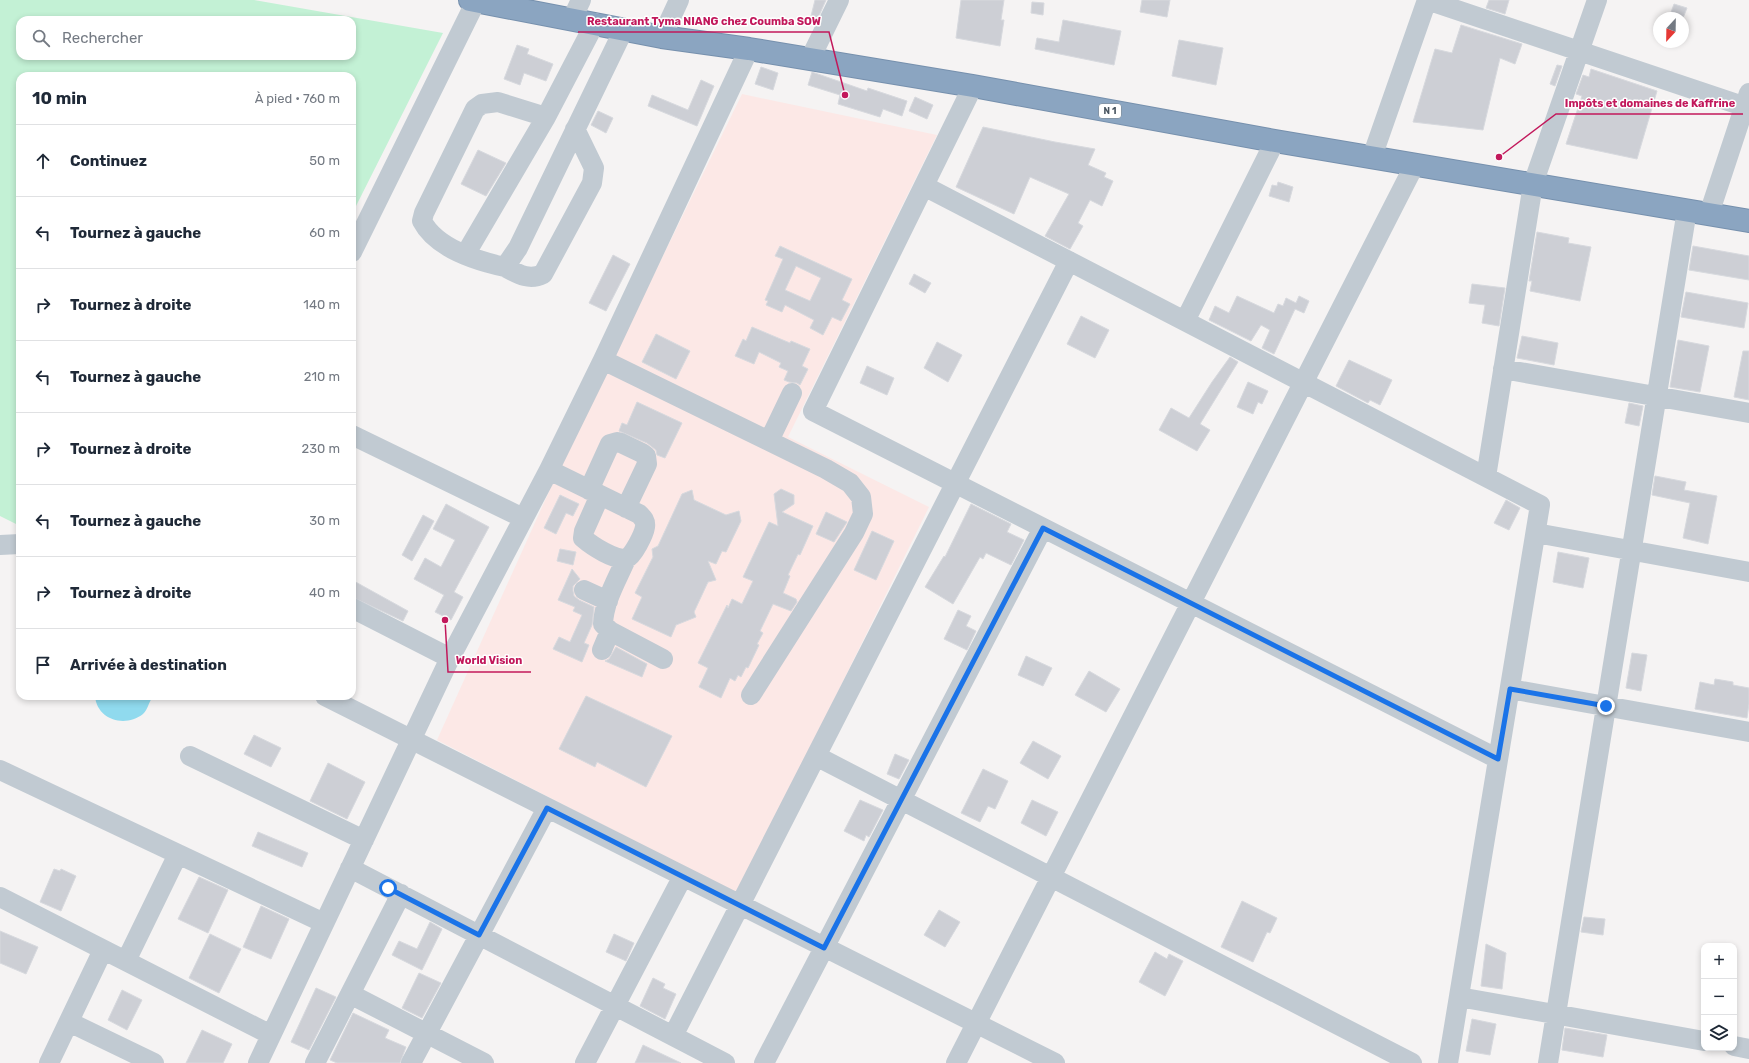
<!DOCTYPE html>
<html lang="fr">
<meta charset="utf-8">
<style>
body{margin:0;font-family:Rubik,sans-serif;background:#f6f6f7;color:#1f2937}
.controls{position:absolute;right:12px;bottom:12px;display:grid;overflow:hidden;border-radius:8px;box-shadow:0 2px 6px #0003}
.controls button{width:36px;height:36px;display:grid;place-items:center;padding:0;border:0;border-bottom:1px solid #e0e1e3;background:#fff;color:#1f2937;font:20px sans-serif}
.compass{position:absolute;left:1653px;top:12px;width:36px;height:36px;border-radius:50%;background:#fff;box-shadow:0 2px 6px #0003;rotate:202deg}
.stop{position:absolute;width:12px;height:12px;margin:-9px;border:3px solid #1a73e8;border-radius:50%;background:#fff}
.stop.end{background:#1a73e8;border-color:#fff;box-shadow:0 1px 4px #0008}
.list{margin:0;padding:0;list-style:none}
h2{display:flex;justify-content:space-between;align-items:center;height:52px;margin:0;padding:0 16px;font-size:17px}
h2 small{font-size:13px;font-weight:400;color:#747a83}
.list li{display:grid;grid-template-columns:26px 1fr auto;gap:12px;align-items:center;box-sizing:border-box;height:72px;padding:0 16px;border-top:1px solid #e0e1e3}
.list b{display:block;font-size:15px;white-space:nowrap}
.list em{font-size:13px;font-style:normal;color:#747a83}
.icon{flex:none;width:22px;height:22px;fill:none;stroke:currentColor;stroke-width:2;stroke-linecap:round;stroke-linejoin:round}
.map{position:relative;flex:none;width:1749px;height:1063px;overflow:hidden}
.search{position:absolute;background:#fff;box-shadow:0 2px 6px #0003;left:16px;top:16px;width:340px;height:44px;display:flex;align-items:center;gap:10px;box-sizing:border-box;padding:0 14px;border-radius:12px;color:#747a83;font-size:15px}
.panel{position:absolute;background:#fff;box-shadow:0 2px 6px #0003;left:16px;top:72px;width:340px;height:628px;border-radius:12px}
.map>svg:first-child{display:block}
</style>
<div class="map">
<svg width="1749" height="1063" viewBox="0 0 1749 1063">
<rect width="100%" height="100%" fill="#f5f3f3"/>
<path fill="#fce8e6" d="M742,94L937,135L788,437L929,507L738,894L437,740L561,465Z"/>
<path fill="#c3f1d5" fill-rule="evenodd" d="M0,0H254L443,33L352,214V76H20V526L0,516ZM20,20H352V56H20Z"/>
<path fill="#90daee" d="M95,696H152V698C149,702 147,711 143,714C125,728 97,720 95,696Z"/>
<path fill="#cdcfd5" stroke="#d7d9de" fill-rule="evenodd" d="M815,0H826L818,18L811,16Z
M961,0H1004L1001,20H1004L1000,46L956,38Z
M1142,0H1170L1167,17L1140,12Z
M1489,0H1509L1505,14L1486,8Z
M1032,2L1044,3L1043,15L1031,13Z
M1674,4L1687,8L1683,18H1669Z
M1063,20L1121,31L1114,65L1035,49L1037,38L1059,42Z
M1461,25L1522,44L1515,64L1500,58L1483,130L1413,122L1435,49L1452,53Z
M1179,40L1223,48L1216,85L1172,76Z
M517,45L529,49L527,54L553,64L546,81L524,73L520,85L504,79Z
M1557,65L1562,66L1555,86L1550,84Z
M761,67L778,73L773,90L755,84Z
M1591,69L1657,91L1637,159L1566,144L1582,96L1576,94L1583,75L1589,77Z
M812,72L867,91L868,88L907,101L902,116L883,109L880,117L838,104L840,95L808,85Z
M701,80L714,86L697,126L648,106L652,95L688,110Z
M915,97L933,105L927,119L909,111Z
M598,111L613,118L606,133L591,125Z
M983,127L1055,142L1095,149L1088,165L1106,173L1104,177L1113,181L1102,206L1090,200L1078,223L1083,226L1070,249L1045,236L1069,194L1030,177L1014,214L956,187Z
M478,150L506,163L486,196L461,184Z
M1278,182L1293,187L1289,202L1269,196L1272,185L1277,186Z
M1537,232L1569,238L1568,243L1591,247L1580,301L1530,291L1532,281H1529Z
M780,246L852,279L842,300L850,304L841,321L832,317L823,335L810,328L814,320L785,305L782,312L766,305L768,301L765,300L783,259L775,256ZM796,266L821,278L810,301L785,290Z
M1693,246L1749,256V280L1689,270Z
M613,255L630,264L606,311L589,303Z
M914,274L931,283L925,293L909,284Z
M1472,284L1505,288L1499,326L1482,323L1485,305L1469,303Z
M1686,292L1748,303L1744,328L1681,317Z
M1237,296L1274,313L1278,304L1283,306L1286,298L1296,303L1299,296L1309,301L1304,313L1295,309L1274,354L1262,348L1270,330L1261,325L1251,341L1209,320L1215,306L1229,313Z
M1081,316L1109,330L1095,358L1067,344Z
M752,327L790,343L791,341L810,349L802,366L808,369L800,385L797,383L789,382L784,380L788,371L779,367L781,363L759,352L754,364L735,356L743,339L746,341Z
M656,334L690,351L676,379L642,362Z
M1522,336L1558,343L1554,365L1517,358Z
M1678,340L1709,346L1700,392L1670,387Z
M937,342L962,355L948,382L924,368Z
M1743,351H1749V400L1734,397Z
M1230,357L1238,362L1200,424L1210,430L1197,451L1159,430L1171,408L1189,418L1212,382Z
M1349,360L1392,380L1380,405L1370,400L1368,403L1336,386Z
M867,366L894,378L887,395L860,383Z
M1248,382L1268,391L1262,404L1258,402L1253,414L1237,407Z
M637,402L682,423L665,458L657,455L656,450L647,443L619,431L622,423L627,425Z
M1629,403L1643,406L1639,426L1625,423Z
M1655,476L1686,482L1684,490L1717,496L1708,544L1683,538L1690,503L1652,495Z
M781,489L794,495V504L782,512L813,526L800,555L798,554L788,575L790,576L783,593L796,599L797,602L791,611L773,604L760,631L763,633L757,644L759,645L748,668L746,667L741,677L738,675L735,681L730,678L721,698L699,687L708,668L698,663L727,605L728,608L732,599L742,604L753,581L743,577L769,522L778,526L774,494Z
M692,490L694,500L726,515L739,511L741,521L726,552L722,551L716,564L708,561L716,580L708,582L694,612L696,617L676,625L671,637L632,619L642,597L635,593L653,557L652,549L658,546L682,494Z
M560,495L579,504L573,516L566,513L556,534L544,528Z
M1506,500L1520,508L1509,530L1494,523Z
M446,504L489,527L454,592L463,597L451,620L435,612L444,595L414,579L425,558L441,567L455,540L433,529Z
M971,504L1011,524L1007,532L1024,540L1011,565L986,553L983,559L980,557L953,604L925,587L944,556L945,557Z
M826,512L847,522L834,542L816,534Z
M423,515L434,521L412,561L402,555Z
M872,531L894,541L876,580L854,570Z
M560,549L576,552L573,565L557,561Z
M1558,552L1589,558L1583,588L1553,582Z
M572,569L580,579L573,586V591L574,596L579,600L594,607L592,625L584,643L589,645L582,662L553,649L559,637L570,642L582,615L573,611L575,607L558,600Z
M352,580L408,611L403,621L352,597Z
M958,610L971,616L966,626L976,631L967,650L944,639Z
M616,647L647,664L642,677L605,661L609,659Z
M1632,653L1647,655L1641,691L1626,688Z
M1026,656L1052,668L1043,686L1018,675Z
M1089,671L1120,689L1106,712L1075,695Z
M1715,679L1733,682V685L1749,688V704L1747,718L1695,709L1700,682L1714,685Z
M586,696L672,736L646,787L597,762L595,767L559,749Z
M254,735L281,748L271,767L244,754Z
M1033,741L1061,756L1048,779L1020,763Z
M895,754L909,760L899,779L887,774Z
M328,763L365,782L347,819L310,801Z
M983,769L1008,781L995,809L988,806L980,822L961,813Z
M860,800L883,810L869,837L866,835L864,841L844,831Z
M1032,800L1058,812L1046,836L1021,823Z
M258,832L308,853L302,867L252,846Z
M54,869L60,871L61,869L76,876L61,911L40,902Z
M199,877L228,890L208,933L178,919Z
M1242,901L1277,918L1270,933L1267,932L1253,962L1221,947Z
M261,906L289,919L271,959L243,947Z
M939,910L960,922L945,947L924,935Z
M1584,917L1605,919L1603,935L1581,932Z
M430,922L442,929L422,970L392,955L399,941L417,949Z
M0,931L38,947L26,974L0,963Z
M210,934L241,949L219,993L189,978Z
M614,934L634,943L626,961L606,952Z
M1486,944L1506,953L1502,989L1481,986Z
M1155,952L1167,959L1169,954L1183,961L1165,996L1139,982Z
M419,973L441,983L422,1018L402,1008Z
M653,978L665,984L663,988L676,994L665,1019L640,1006Z
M316,988L336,997L309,1050L291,1042Z
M122,990L142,1000L127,1030L108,1020Z
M353,1013L389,1030L385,1038L406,1047L400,1063H337L330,1060Z
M1472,1019L1496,1024L1490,1055L1466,1051Z
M1565,1028L1607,1035L1603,1057L1562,1050Z
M202,1030L232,1044L223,1063H186Z
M643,1045L681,1063H635Z"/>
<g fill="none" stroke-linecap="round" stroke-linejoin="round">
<g stroke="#7690ad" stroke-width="24">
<path id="highway" d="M470,0L662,37L749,49L973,86L1275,141L1749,221"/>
</g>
<path stroke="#c1cad2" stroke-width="20" d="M1427,0L1749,108
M572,19L581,0
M662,37L679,0
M810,59L839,0
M973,86L813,411L1498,759
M546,117L498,102L482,104L475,109L424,213L422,221C436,248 477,261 505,267L518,248L624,29
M1372,157L1427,0
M924,186L1540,505L1448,1063
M1709,214L1749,93
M352,252L476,1
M465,255L546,117L595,23
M505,267C518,274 529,281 543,274L592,183L594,168L575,129
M1185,321L1275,141
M603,360L826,469L850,483L861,497L863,514L854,533L751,695
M1503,369L1749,413
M352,435L523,518
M769,441L792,393
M549,470L639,514C643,518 646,521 645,527C644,534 633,556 627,558C616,562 591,545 583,538L584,531L600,495
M1486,477L1533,184L1597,0
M589,490L610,444L617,442L621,443L642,453L646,456L647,464L626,508
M1536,533L1749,572
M0,545L20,544
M626,559C617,580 604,601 603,624L610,631L663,659
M584,590L608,601
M352,608L450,658
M602,650L610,631
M1510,689L1749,732
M325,696L1055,1063
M190,756L364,840
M816,756L1412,1063
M0,770L324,923
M350,868L725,1063
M0,897L271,1035
M126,961L178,854
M350,994L484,1063
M1459,997L1704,1041
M69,1022L154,1063
M673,1036L1069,261
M1734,1046L1749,1049
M49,1063L103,950
M258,1063L450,658L549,470L603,360L749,49
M315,1063L401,894
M411,1063L547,808
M585,1063L683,876
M764,1063L1043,528
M956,1063L1415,164
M1548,1063L1687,210"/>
<use href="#highway" stroke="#8ba5c1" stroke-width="22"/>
</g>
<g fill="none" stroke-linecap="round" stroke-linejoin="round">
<path stroke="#1a73e8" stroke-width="5" d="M388,888L479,935L547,808L824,948L1043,528L1498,759L1510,689L1606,706"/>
</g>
<g text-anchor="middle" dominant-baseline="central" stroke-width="3" stroke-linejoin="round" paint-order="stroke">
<rect fill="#fff" stroke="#808990" stroke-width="1" x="1099" y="104" width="22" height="14" rx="3"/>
<g font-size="9" font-weight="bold" fill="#4a5661">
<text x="1110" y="111">N 1</text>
</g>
</g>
<path fill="none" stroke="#c2185b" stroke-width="1.5" d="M845 95L829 32H578M1499 157L1556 114H1743M445 620L448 672H531"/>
<g fill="#c2185b" stroke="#fff" stroke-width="1.5">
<circle cx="845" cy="95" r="4"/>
<circle cx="1499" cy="157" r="4"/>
<circle cx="445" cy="620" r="4"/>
</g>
<g font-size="11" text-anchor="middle" font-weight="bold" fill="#c2185b" stroke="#fff" stroke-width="3" stroke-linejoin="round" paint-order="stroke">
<text x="704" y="25">Restaurant Tyma NIANG chez Coumba SOW</text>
<text x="1650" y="107">Impôts et domaines de Kaffrine</text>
<text x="489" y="664">World Vision</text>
</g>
</svg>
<div class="controls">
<button>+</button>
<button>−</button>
<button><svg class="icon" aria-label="layers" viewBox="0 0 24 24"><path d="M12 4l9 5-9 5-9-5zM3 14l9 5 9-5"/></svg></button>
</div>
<svg class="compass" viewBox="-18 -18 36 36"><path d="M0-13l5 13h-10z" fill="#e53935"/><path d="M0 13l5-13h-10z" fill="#747a83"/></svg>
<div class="stop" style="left:388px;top:888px"></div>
<div class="stop end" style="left:1606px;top:706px"></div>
<div class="search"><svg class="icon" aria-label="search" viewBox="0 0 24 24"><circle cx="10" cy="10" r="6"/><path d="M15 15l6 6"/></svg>Rechercher</div>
<section class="panel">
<h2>10 min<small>À pied · 760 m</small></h2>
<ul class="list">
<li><svg class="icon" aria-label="ahead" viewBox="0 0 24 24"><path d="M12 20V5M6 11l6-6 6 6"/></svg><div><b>Continuez</b></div><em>50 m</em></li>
<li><svg class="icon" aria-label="left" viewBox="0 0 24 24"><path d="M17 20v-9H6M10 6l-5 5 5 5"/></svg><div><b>Tournez à gauche</b></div><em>60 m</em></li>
<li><svg class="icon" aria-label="right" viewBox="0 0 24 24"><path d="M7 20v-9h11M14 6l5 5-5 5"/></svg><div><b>Tournez à droite</b></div><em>140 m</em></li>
<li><svg class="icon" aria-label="left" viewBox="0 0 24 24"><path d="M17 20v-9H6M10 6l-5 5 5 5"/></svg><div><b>Tournez à gauche</b></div><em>210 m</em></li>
<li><svg class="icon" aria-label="right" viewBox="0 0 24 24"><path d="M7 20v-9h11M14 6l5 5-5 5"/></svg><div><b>Tournez à droite</b></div><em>230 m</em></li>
<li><svg class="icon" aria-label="left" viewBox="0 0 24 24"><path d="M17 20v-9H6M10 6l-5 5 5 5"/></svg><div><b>Tournez à gauche</b></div><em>30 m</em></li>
<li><svg class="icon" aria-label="right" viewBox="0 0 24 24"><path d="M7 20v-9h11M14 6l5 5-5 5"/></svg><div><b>Tournez à droite</b></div><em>40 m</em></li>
<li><svg class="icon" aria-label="arrive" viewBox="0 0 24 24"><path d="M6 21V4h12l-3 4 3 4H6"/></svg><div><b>Arrivée à destination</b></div></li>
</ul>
</section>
</div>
